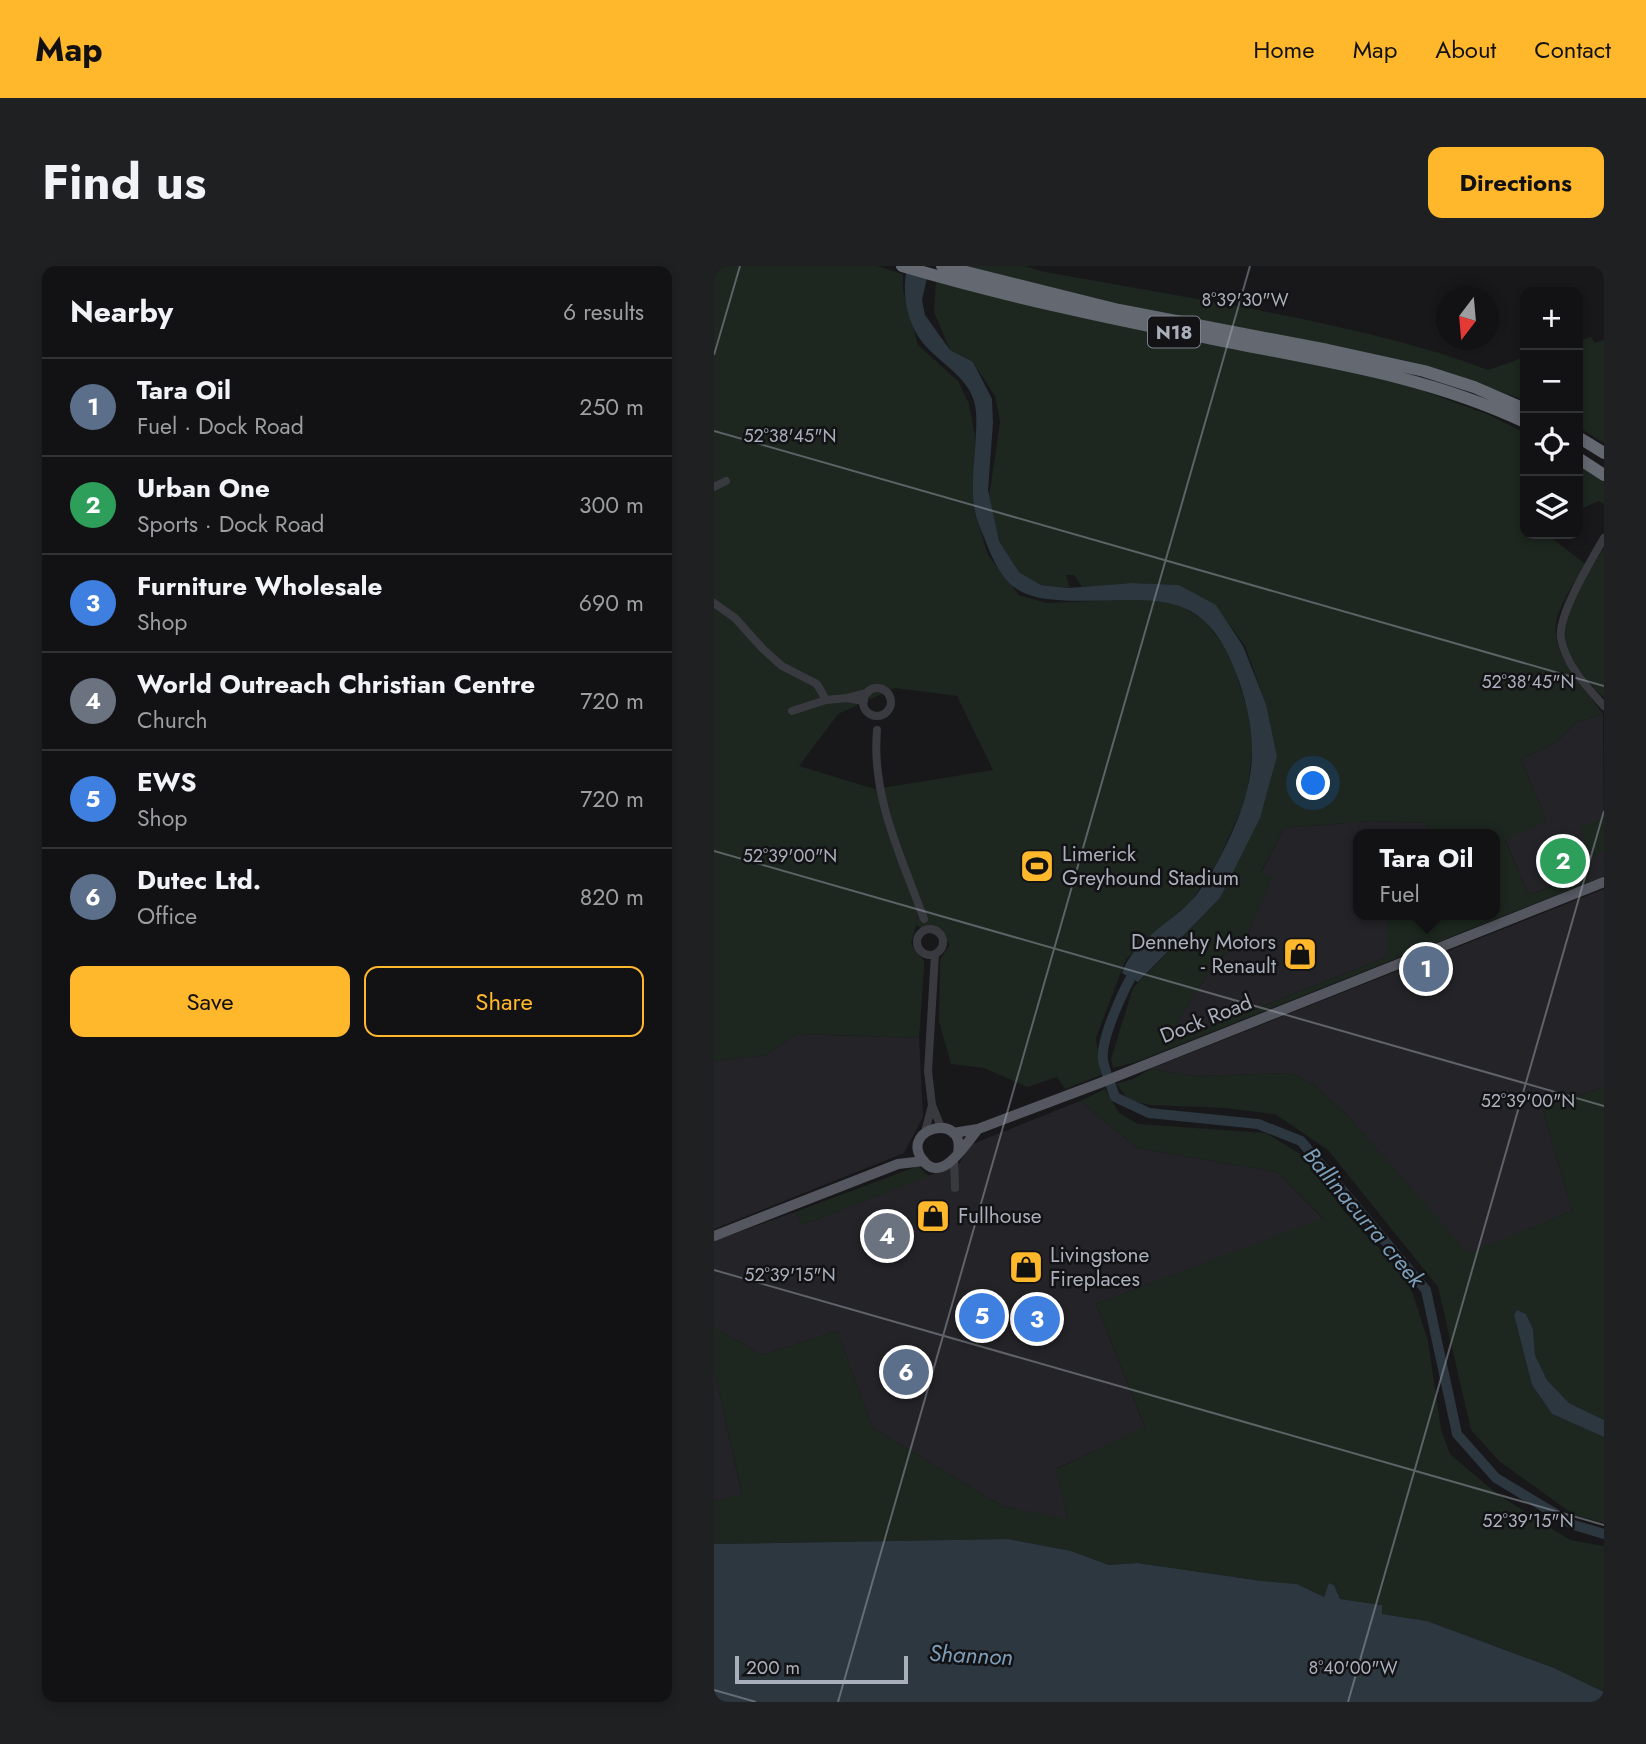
<!DOCTYPE html>
<meta charset="utf-8">
<style>
body{margin:0;font-family:Jost,sans-serif;background:#1f2022;color:#f1f3f6}
.controls{position:absolute;right:21px;top:21px;display:grid;overflow:hidden;border-radius:14px;box-shadow:0 4px 10px #0003}
.controls button{width:63px;height:63px;display:grid;place-items:center;padding:0;border:0;border-bottom:2px solid #313234;background:#121214;color:#f1f3f6;font:35px sans-serif}
.compass{position:absolute;left:722px;top:21px;width:63px;height:63px;border-radius:50%;background:#121214;box-shadow:0 4px 10px #0003;rotate:196deg}
.scale{position:absolute;left:21px;bottom:18px;width:173px;box-sizing:border-box;padding-left:7px;border:4px solid #a9afbb;border-top:0;font-size:19px;line-height:24px;white-space:nowrap;color:#a9afbb;-webkit-text-stroke:5px #131316;paint-order:stroke}
.you{position:absolute;left:600px;top:518px;width:24px;height:24px;margin:-18px;border:5px solid #fff;border-radius:50%;background:#1a73e8;box-shadow:0 0 0 10px #1a73e833}
.badge{display:grid;place-items:center;width:46px;height:46px;border-radius:50%;background:#ffb72c;color:#fff;font-size:23px;font-weight:700}
.pin{position:absolute;translate:-50% -50%;border:4px solid #fff;box-shadow:0 2px 7px #0006}
.popup{position:absolute;left:639px;top:563px;width:147px;height:91px;box-sizing:border-box;display:grid;place-content:center;border-radius:14px;background:#121214;filter:drop-shadow(0 2px 5px #0005);font-size:23px;white-space:nowrap;color:#9c9ea0}
.popup b{font-size:26px;color:#f1f3f6}
.popup::after{content:'';position:absolute;left:50%;top:100%;margin-left:-14px;border:14px solid transparent;border-top-color:#121214}
.list{margin:0;padding:0;list-style:none}
h2{display:flex;justify-content:space-between;align-items:center;height:91px;margin:0;padding:0 28px;font-size:30px}
h2 small{font-size:23px;font-weight:400;color:#9c9ea0}
.list li{display:grid;grid-template-columns:46px 1fr auto;gap:21px;align-items:center;box-sizing:border-box;height:98px;padding:0 28px;border-top:2px solid #313234}
.list b{display:block;font-size:26px;white-space:nowrap}
.list p{margin:0;font-size:23px;white-space:nowrap;color:#9c9ea0}
.list em{font-size:23px;font-style:normal;color:#9c9ea0}
.actions{display:flex;gap:14px;padding:21px 28px}
.actions a{flex:1;padding:16px 0;border:2px solid #ffb72c;border-radius:14px;text-align:center;font-size:24px;color:#ffb72c}
.actions .main{background:#ffb72c;color:#111}
.icon{flex:none;width:38px;height:38px;fill:none;stroke:currentColor;stroke-width:2;stroke-linecap:round;stroke-linejoin:round}
.map{position:relative;flex:none;width:890px;height:1436px;overflow:hidden;border-radius:14px}
header{display:flex;align-items:center;gap:42px;box-sizing:border-box;height:98px;padding:0 35px;background:#ffb72c;color:#111}
header strong{font-size:33px}
nav{display:flex;gap:38px;margin-inline-start:auto;font-size:24px}
.intro{display:flex;align-items:center;justify-content:space-between;box-sizing:border-box;height:168px;padding:0 42px}
h1{margin:0;font-size:49px}
.button{padding:18px 32px;border-radius:14px;background:#ffb72c;color:#111;font-size:24px;font-weight:700}
main{display:flex;gap:42px;padding:0 42px}
aside{flex:1;background:#121214;border-radius:14px;box-shadow:0 4px 10px #0003}
.map>svg:first-child{display:block}
</style>
<header>
<strong>Map</strong>
<nav><a>Home</a><a>Map</a><a>About</a><a>Contact</a></nav>
</header>
<div class="intro"><h1>Find us</h1><a class="button">Directions</a></div>
<main>
<aside>
<h2>Nearby<small>6 results</small></h2>
<ul class="list">
<li><span class="badge" style="background:#5c6f8a">1</span><div><b>Tara Oil</b><p>Fuel · Dock Road</p></div><em>250 m</em></li>
<li><span class="badge" style="background:#2e9e5b">2</span><div><b>Urban One</b><p>Sports · Dock Road</p></div><em>300 m</em></li>
<li><span class="badge" style="background:#3f7fe0">3</span><div><b>Furniture Wholesale</b><p>Shop</p></div><em>690 m</em></li>
<li><span class="badge" style="background:#6b7280">4</span><div><b>World Outreach Christian Centre</b><p>Church</p></div><em>720 m</em></li>
<li><span class="badge" style="background:#3f7fe0">5</span><div><b>EWS</b><p>Shop</p></div><em>720 m</em></li>
<li><span class="badge" style="background:#5c6f8a">6</span><div><b>Dutec Ltd.</b><p>Office</p></div><em>820 m</em></li>
</ul>
<div class="actions"><a class="main">Save</a><a>Share</a></div>
</aside>
<div class="map">
<svg width="890" height="1436" viewBox="0 0 890 1436">
<rect width="100%" height="100%" fill="#18181b"/>
<path fill="#242428" d="M889,448L890,610L875,616L870,607L815,629L791,573L833,555L807,493L840,478L863,456Z
M657,555L713,557L712,568H644V649H676L673,658V691L462,774L458,764L502,695L533,670L557,612L547,607L570,562Z
M890,623V821L828,841L858,945L754,988L634,850L599,818L577,807L484,810L436,803Z
M83,768L205,772L209,851L190,887L0,963V795L52,789Z
M366,835L423,882L563,906L609,953L382,1038L431,1162L343,1202L353,1254L288,1240L159,1162L123,1065L48,1089L0,1061V975L81,946L88,959L245,898L256,879Z
M0,1103L28,1229L0,1235Z"/>
<path fill="#1d261f" fill-rule="evenodd" d="M0,0H163L189,8V24L204,79L244,115L255,138L261,169L260,244L274,289L305,329L332,337L430,333L462,337L491,355L516,388L534,446L540,470L533,527L527,544L505,593L478,634L412,693L382,772L387,809L351,823L343,811L313,821L270,802L237,798L225,756L226,694L236,678L202,659L197,678L210,695V704L205,772L83,768L52,789L0,795ZM181,422L243,430L279,504L161,523L85,500L124,448Z
M252,0H310L331,6C415,21 500,35 584,52C648,66 712,80 774,104L811,91V134L740,110L421,42Z
M222,15L410,61L636,104L702,122L775,149L811,167V268H833L871,298C862,315 848,334 843,352C834,389 871,421 889,448L863,456L840,478L807,493L833,555L791,574L815,629L871,607L875,616L422,796L399,802L397,793L419,722L506,632L563,490L552,438L531,380L502,340L465,319L418,317L368,321L360,309H352L356,322L327,319L305,306L285,275L275,231L286,156L281,130L259,96L236,84L220,46ZM657,555L713,557L712,568H780V649H676L673,658V691L462,774L458,764L502,695L533,670L558,611L547,606L570,562Z
M877,71L881,77L890,74V177L864,161V75Z
M864,198L890,214V238L885,235L864,244Z
M890,282V432C829,372 847,347 890,282Z
M890,552V585L877,590L866,561Z
M436,803L484,810L577,807L599,818L634,850L754,987L858,945L828,841L890,821V1154L855,1137L833,1114L821,1089L819,1063L812,1048L803,1044L800,1049L818,1119L838,1148L890,1171V1257L860,1249L785,1195L757,1164L724,1021L614,884L561,848L509,842L436,839L415,834L402,818L419,813Z
M391,823L405,847L424,858L552,867L588,889L630,945L694,1013L714,1075L727,1163L736,1188L783,1228L856,1274L890,1280V1426L840,1402L713,1355L668,1348V1339L626,1333L620,1319L616,1317L610,1331L583,1318L548,1315L423,1297L395,1299L357,1285L294,1273L0,1278V1235L28,1228L0,1103V1061L48,1089L123,1065L159,1162L288,1240L353,1253L342,1203L431,1161L382,1038L609,952L563,906L423,882L366,835Z
M204,900L215,910L88,959L81,946Z"/>
<path fill="#2c3740" d="M192,7L213,12L208,34L211,49L236,84L259,96L278,133L279,157L274,224L285,275L305,306L327,319L354,322L418,317L465,319L502,339L529,380L552,438L563,490L546,552L506,632L424,716L408,707C418,677 454,658 476,636C497,615 525,557 532,528C543,487 538,454 525,415C489,309 431,340 344,334C326,333 309,330 295,317C285,306 277,290 272,276C268,266 263,256 261,246C255,218 264,175 262,146C260,113 228,100 209,77C194,59 188,30 192,7Z
M803,1044L812,1048L819,1063L821,1089L833,1114L855,1137L890,1154V1171L838,1148L818,1119L800,1049Z
M294,1273L357,1285L395,1299L423,1297L548,1315L583,1318L610,1331L615,1317L620,1319L626,1333L668,1339V1348L713,1355L840,1402L890,1426V1436H0V1278Z"/>
<g fill="none" stroke-linecap="round" stroke-linejoin="round">
<path stroke="#2c3740" stroke-width="10" d="M423,701C411,720 386,773 389,794C391,806 397,819 401,831L435,847L544,858L587,875L712,1024L743,1168L782,1212L860,1259L890,1268"/>
<path stroke="#393a40" stroke-width="8" d="M0,221L12,215
M890,272C878,293 843,350 847,372C851,398 873,421 890,440
M0,337L21,352L49,383L68,400L103,418L112,434
M149 436a14 14 0 1 1 28 0a14 14 0 1 1-28 0Z
M150,435L133,432L153,427
M78,445L112,434L133,432
M163,464C157,531 188,592 210,653
M203 676a13 13 0 1 1 26 0a13 13 0 1 1-26 0Z
M221,688L214,805L218,839L227,861
M211,866L218,839
M240,894L241,922"/>
<path stroke="#54575f" stroke-width="10" d="M239,867L264,863L386,817L890,616
M244,887C252,845 186,862 208,893C227,921 253,876 264,863
M0,970L184,898L210,895"/>
<path stroke="#646871" stroke-width="12" d="M188,0C293,31 402,54 509,75C614,96 713,110 811,156
M228,0L405,44L614,84L710,105L760,121L811,143
M864,171L890,187
M864,192L890,209"/>
</g>
<path fill="none" stroke="#a9afbb" stroke-width="2" stroke-opacity="0.45" d="M887,0L890,1M0,89L26,0M0,165L890,420M0,585L890,840M0,1004L890,1259M0,1424L42,1436M124,1436L536,0M634,1436L890,545"/>
<defs>
<g id="stadium-square" transform="scale(1.75)"><rect x="-9" y="-9" width="18" height="18" rx="4" fill="#ffb72c" stroke="#131316"/><path d="M0-5a6.5 5 0 1 0 0 10a6.5 5 0 1 0 0-10ZM-3.5-1.8h7v3.6h-7Z" fill="#111"/></g>
<g id="shop-square" transform="scale(1.75)"><rect x="-9" y="-9" width="18" height="18" rx="4" fill="#ffb72c" stroke="#131316"/><path d="M-5-2.5h2.3a2.7 3.5 0 0 1 5.4 0H5L5.5 6h-11ZM-1.5-2.5h3a1.5 2.3 0 0 0-3 0Z" fill="#111"/></g>
</defs>
<g fill-rule="evenodd">
<use href="#stadium-square" x="323" y="600"/>
<use href="#shop-square" x="586" y="688"/>
<use href="#shop-square" x="219" y="950"/>
<use href="#shop-square" x="312" y="1001"/>
</g>
<g text-anchor="middle" dominant-baseline="central" stroke-width="5" stroke-linejoin="round" paint-order="stroke">
<rect fill="#131316" stroke="#7c808a" stroke-width="2" x="434" y="50.5" width="52" height="31" rx="5"/>
<g font-size="19" font-weight="bold" fill="#a9afbb">
<text x="460" y="66">N18</text>
</g>
<g font-size="21" fill="#a9afbb" stroke="#131316" text-anchor="start">
<text x="348" y="588">Limerick<tspan x="348" dy="24">Greyhound Stadium</tspan></text>
<text x="562" y="676" text-anchor="end">Dennehy Motors<tspan x="562" dy="24">- Renault</tspan></text>
<text x="244" y="950">Fullhouse</text>
<text x="336" y="989">Livingstone<tspan x="336" dy="24">Fireplaces</tspan></text>
</g>
<g font-size="21" fill="#a9afbb" stroke="#131316">
<text transform="translate(492 753) rotate(-22)">Dock Road</text>
</g>
<g font-size="23" font-style="italic" fill="#7d9eb9" stroke="#131316">
<text transform="translate(650 951) rotate(50)">Ballinacurra creek</text>
<text transform="translate(257 1389) rotate(3)">Shannon</text>
</g>
</g>
<g font-size="18" text-anchor="middle" fill="#a9afbb" stroke="#131316" stroke-width="5" stroke-linejoin="round" paint-order="stroke">
<text x="531" y="40">8°39'30"W</text>
<text x="76" y="176">52°38'45"N</text>
<text x="814" y="422">52°38'45"N</text>
<text x="76" y="596">52°39'00"N</text>
<text x="814" y="841">52°39'00"N</text>
<text x="76" y="1015">52°39'15"N</text>
<text x="814" y="1261">52°39'15"N</text>
<text x="639" y="1408">8°40'00"W</text>
</g>
</svg>
<div class="controls">
<button>+</button>
<button>−</button>
<button><svg class="icon" aria-label="locate" viewBox="0 0 24 24"><circle cx="12" cy="12" r="6"/><path d="M12 2v4M12 18v4M2 12h4M18 12h4"/></svg></button>
<button><svg class="icon" aria-label="layers" viewBox="0 0 24 24"><path d="M12 4l9 5-9 5-9-5zM3 14l9 5 9-5"/></svg></button>
</div>
<svg class="compass" viewBox="-18 -18 36 36"><path d="M0-13l5 13h-10z" fill="#e53935"/><path d="M0 13l5-13h-10z" fill="#9c9ea0"/></svg>
<div class="scale">200 m</div>
<div class="you"></div>
<div class="pin badge" style="left:712px;top:703px;background:#5c6f8a">1</div>
<div class="popup"><b>Tara Oil</b>Fuel</div>
<div class="pin badge" style="left:849px;top:595px;background:#2e9e5b">2</div>
<div class="pin badge" style="left:323px;top:1053px;background:#3f7fe0">3</div>
<div class="pin badge" style="left:173px;top:970px;background:#6b7280">4</div>
<div class="pin badge" style="left:268px;top:1050px;background:#3f7fe0">5</div>
<div class="pin badge" style="left:192px;top:1106px;background:#5c6f8a">6</div>
</div>
</main>
